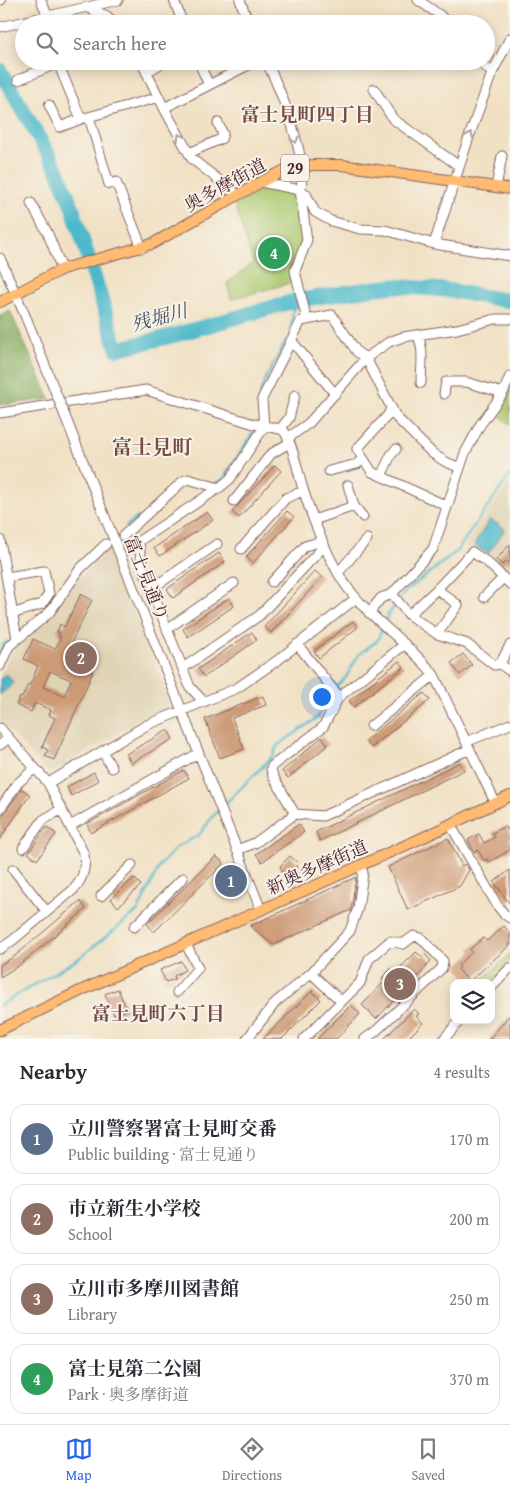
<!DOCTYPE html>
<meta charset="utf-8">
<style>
body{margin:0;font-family:"Gentium Book Plus","Noto Serif JP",serif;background:#f7f7f7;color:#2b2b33}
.controls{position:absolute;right:15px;bottom:15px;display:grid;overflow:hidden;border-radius:10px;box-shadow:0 2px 12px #0003}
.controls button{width:45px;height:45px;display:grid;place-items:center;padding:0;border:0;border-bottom:1px solid #e1e1e2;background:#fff;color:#2b2b33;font:25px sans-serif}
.you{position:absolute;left:321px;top:696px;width:18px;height:18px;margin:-12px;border:4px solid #fff;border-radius:50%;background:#1a73e8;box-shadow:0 0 0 8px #1a73e833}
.badge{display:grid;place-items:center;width:32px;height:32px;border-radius:50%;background:#2563eb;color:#fff;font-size:16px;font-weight:700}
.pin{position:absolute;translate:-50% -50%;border:2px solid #fff;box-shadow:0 1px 5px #0006}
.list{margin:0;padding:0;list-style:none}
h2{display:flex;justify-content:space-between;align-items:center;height:65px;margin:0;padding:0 20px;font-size:21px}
h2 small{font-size:16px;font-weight:400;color:#7c7c81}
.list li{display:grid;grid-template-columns:32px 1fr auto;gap:15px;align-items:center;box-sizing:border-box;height:70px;margin:0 10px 10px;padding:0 10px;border:1px solid #e1e1e2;border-radius:15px}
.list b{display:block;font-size:19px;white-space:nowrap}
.list p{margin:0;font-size:16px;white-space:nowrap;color:#7c7c81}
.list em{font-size:16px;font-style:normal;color:#7c7c81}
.icon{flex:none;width:28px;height:28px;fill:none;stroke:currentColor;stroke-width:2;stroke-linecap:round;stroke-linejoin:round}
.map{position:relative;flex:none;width:510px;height:1039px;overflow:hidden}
.search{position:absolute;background:#fff;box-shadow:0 2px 12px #0003;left:15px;right:15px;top:15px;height:55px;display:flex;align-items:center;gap:12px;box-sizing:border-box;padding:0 18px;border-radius:28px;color:#7c7c81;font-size:19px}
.sheet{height:385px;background:#fff}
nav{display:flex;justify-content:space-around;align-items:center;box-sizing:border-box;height:70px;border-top:1px solid #e1e1e2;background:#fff;font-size:14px;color:#7c7c81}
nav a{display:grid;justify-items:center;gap:2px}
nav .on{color:#2563eb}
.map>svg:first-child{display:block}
</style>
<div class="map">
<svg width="510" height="1039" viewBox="0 0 510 1039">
<rect width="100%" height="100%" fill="#f7f3e8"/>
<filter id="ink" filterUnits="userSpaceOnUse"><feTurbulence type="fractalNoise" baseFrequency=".02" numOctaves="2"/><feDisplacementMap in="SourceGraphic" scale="10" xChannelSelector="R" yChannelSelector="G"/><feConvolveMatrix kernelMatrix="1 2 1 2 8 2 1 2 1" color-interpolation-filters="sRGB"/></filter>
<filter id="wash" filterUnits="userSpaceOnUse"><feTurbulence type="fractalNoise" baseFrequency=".0096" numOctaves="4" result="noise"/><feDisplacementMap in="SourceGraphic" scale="20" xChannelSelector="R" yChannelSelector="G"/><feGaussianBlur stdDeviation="1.12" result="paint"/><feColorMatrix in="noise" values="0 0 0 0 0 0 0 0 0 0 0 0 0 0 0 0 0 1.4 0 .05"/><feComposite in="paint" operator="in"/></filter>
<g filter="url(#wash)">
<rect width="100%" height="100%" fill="#f1e1c4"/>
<path fill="#e0d3b4" d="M510,481V582L488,561L465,545Z
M109,547L169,700V703L165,710L145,717L53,772L46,771L0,720V673L4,669L14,648L49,619L79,579L106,548Z"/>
<path fill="#aac970" stroke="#7a744e" d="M265,189L292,192L298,197L303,243L294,282L231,299L227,283L253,263L235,206Z
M510,385V424L495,412Z
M510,954C510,966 499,975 491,983H479Z"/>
<path fill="#87ad62" stroke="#686646" d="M10,311L50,399L0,405V315Z"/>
<path fill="#4eb9cb" stroke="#4c6c7b" d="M490,519L505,529L488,554L474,545Z
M6,674L14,683L0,695V679Z"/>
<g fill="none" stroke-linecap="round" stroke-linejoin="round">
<path stroke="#4eb9cb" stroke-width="2.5" d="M291,332L294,301
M260,395L266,378L286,341
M215,483L222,481L257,427
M126,527L138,517
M0,653L2,646L9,641
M336,688L346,677L359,654L377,641L388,615L405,592L456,552L510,475
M0,1005L78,959L138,911L160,865L177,847L199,835L213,816L273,756L277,746L317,718L332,692"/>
<path stroke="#4eb9cb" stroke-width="15" d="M0,70L58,171L73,209L117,349L168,337L294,301L355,291L393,286L446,290L510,301"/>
</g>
<g id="blocks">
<path fill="#cd9a76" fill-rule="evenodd" d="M275,465L281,471L239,518L232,512Z
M287,511L294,517L253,563L246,557Z
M207,512L213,520L160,556L154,548Z
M510,544V564L506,561L502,565L496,560Z
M219,553L225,562L173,598L167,589Z
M315,571L322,577L271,633L264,627Z
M81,594L92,600L72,641L89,664L87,669L93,672L54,760L45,756L48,750L42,747L55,718L49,715L51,710L35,703L31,712L16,705L20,697L22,698L28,684L30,685L38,666L24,659L33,639L55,649L61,637L58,636L60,633L57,632L60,624L64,627ZM50,671L71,680L64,696L43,687Z
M229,598L234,606L188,637L183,629Z
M353,621L358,627L319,658L314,651Z
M252,632L257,640L204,677L198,669Z
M463,654L472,665L460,675L451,663Z
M399,661L404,667L354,707L349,701Z
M424,693L430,700L371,748L365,741Z
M263,696L266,705L232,718L244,749L220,758L205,719Z
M168,730L173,739L131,763L126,754Z
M322,737L328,745L288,778L282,771Z
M460,762L464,770L320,841L316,832Z
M184,770L189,778L91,833L87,824Z
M94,772L98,781L71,796L67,787Z
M22,789L30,795L0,839V820Z
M299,824L304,832L262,862L256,854Z
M505,826L508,830L510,829V850L489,862L487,859L484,861L478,850L474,852L468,840L479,834L484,843L495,837L492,833Z
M47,827L56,834L37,860L28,853Z
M448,838L462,866L466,864L469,870L460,886L408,910L388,867Z
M216,856L224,863L154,932L147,924Z
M290,856L298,863L296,865L301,876L287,883L280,866Z
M510,870V904L494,882Z
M356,877L351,910L273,945L250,926Z
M134,878L141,885L118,907L111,899Z
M80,901L86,909L20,965L0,977V965L15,956Z
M504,926L510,933V945L469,982L458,969L460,967L458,965L472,952L470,949L483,938L487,941Z
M416,952L422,957L425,954L431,961L426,966L427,967L376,1019L362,1005L385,981L382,978L391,969L395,973Z
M181,961L185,970L174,976L175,979L166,982L160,970Z
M118,989L127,1010L114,1015L105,994Z
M312,991L321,1000L282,1039H263Z
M351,1005L360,1014L336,1039H317Z
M414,1009L419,1014L416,1016L423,1023L407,1039H384Z
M510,1015V1039H489Z"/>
</g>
</g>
<g filter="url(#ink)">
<use href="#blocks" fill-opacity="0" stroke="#846361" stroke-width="1"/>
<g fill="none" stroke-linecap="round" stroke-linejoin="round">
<g stroke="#846361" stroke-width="11">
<path id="minor" d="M0,0H1
M41,0L48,17
M174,0L183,24
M240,0L249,24
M418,0L441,16L447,24
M88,8L107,16L116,24
M0,27L118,0
M141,61L164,108L192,159L238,195
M198,61L209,85
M266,61C280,88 310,162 300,190L307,240L295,271L307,320
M479,61L492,73
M146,72L166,61
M18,80L58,63L81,119
M374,89L393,119L459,166
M49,105L60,127L81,119L159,97
M164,108L256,61
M89,117L109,184L116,182L142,248
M189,153L221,139L223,134L218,123
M261,182L300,190L306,194L315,212L331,221L360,229L385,230L434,244L510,256
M496,187L502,156
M31,203L48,234L62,269
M434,244L469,137L492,73L510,38
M0,258L27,320
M417,335C425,348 421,368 421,383
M291,340L335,394
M444,394L446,382H466L503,393
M391,408L388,415L357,449L372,472L447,506
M0,413L146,390L254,424L280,429L284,431C293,444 298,473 303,489C312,518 323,546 338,573C362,615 405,638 434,675L495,802
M280,429L289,418L295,395
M288,438L309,423L366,358L389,342L403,337L457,329L495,319H510
M329,471L357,464L363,458
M381,476L391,455L396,449
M234,501L271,454L289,443
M354,506L363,517
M314,520L354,506L348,485
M107,522L261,910
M123,536L183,481L188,479L219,488L230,479L264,427L262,399L301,321L332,315L357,352L366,358L396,417L432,453L444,461L460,468
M0,540L17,639
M241,549L286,498L303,491
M338,573L367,539
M6,577L44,571L49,594L42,604L12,614
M272,582L305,546L322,541
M151,589L217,544
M437,589L458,605L437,634
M392,594L433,549L465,453L480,425L503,393L510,376
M484,597L503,578
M369,613L381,598L392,594L409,615L437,634L467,644L494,665L500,664L510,671
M409,615L437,589L472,552L487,562L510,584
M167,629L234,583
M297,644L339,697
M405,644L339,697L323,727L272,766L271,769L273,776L295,814L323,816L470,749
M500,664L510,645
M0,666L9,646L49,613L80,569L106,544
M183,668L260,615L324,546
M204,702L190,687L143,568L140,552L139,541L219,488
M371,726L434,675
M0,728L48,783L147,725L237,688L278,660L355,599
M466,742L510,724
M0,745L9,738
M102,751L112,768
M0,809L18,783L35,768
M450,824L497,905L504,914L510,918
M70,826L199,753
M23,848L43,820L62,809
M237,850L255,843L295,814
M13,869L47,912
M101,896L132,865
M134,927L183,878
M0,949L13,940L73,890C83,879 86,869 84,854L48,783
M311,973L341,1001
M491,988L510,968
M177,992L198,968L186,944
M247,1039L276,1002L311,973L350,931L358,908L363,873L360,865
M304,1039L360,983L369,959L390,941L403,944L414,936L421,938L443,961L442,968L376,1031L365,1039
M444,1039L460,1020"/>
</g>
<g stroke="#846361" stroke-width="12">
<path id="major" d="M0,302L62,269L152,244L261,182L285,170L313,165H342L510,189
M0,1030L80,991L424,837L510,796"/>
</g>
<use href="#minor" stroke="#fff" stroke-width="9"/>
<use href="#major" stroke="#ffbb71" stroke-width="10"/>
<g stroke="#846361" stroke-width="11" stroke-linecap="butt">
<path id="minor-bridge" d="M27,320L107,522"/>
</g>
<use href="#minor-bridge" stroke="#fff" stroke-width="9"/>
</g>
<defs><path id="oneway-chevron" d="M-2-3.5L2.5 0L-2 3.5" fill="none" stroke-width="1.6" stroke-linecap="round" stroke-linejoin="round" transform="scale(1.25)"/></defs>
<g stroke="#ae9aa0">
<use href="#oneway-chevron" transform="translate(470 135) rotate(-70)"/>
<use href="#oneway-chevron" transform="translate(180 137) rotate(-120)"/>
<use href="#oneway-chevron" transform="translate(295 140) rotate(75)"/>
</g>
</g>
<g text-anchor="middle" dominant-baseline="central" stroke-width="4" stroke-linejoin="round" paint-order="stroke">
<rect fill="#f7f3e8" stroke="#7e5f64" stroke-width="1" x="281" y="154.5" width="28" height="27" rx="4"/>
<g font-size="16" font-weight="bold" fill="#4a1f2b">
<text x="295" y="168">29</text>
</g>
<g font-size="18" fill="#4a1f2b" stroke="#f7f3e8">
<text transform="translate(225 185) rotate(-29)">奥多摩街道</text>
<text transform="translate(147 578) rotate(68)">富士見通り</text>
<text transform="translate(317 867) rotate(-24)">新奥多摩街道</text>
</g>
<g font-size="19" font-weight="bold" fill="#784a45" stroke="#f7f3e8">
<text x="307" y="114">富士見町四丁目</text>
<text x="158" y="1013">富士見町六丁目</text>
</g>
<g font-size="19" font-style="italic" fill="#4b5563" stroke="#f7f3e8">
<text transform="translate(159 317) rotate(-15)">残堀川</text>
</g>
<g font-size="20" font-weight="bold" fill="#784a45" stroke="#f7f3e8">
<text x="152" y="446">富士見町</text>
</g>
</g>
</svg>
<div class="controls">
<button><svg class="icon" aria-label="layers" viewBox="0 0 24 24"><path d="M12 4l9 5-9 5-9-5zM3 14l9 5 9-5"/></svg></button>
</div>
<div class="you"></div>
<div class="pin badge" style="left:231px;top:881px;background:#5c6f8a">1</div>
<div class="pin badge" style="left:81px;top:658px;background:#8d6e63">2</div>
<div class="pin badge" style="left:400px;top:984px;background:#8d6e63">3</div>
<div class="pin badge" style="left:274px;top:253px;background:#2e9e5b">4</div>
<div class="search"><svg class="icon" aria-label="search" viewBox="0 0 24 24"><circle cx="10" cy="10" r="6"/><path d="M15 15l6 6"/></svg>Search here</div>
</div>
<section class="sheet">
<h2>Nearby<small>4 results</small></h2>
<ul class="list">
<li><span class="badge" style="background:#5c6f8a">1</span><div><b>立川警察署富士見町交番</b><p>Public building · 富士見通り</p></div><em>170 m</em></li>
<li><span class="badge" style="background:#8d6e63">2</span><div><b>市立新生小学校</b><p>School</p></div><em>200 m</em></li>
<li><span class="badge" style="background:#8d6e63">3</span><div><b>立川市多摩川図書館</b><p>Library</p></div><em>250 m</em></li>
<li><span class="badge" style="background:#2e9e5b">4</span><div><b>富士見第二公園</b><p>Park · 奥多摩街道</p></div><em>370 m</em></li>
</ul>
</section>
<nav>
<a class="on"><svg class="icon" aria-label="map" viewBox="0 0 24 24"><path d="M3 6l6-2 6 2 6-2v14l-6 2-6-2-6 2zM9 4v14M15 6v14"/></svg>Map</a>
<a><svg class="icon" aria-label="directions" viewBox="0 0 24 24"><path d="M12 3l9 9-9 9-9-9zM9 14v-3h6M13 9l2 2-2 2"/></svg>Directions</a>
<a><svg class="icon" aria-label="saved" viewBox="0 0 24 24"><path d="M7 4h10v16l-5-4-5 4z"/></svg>Saved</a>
</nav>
